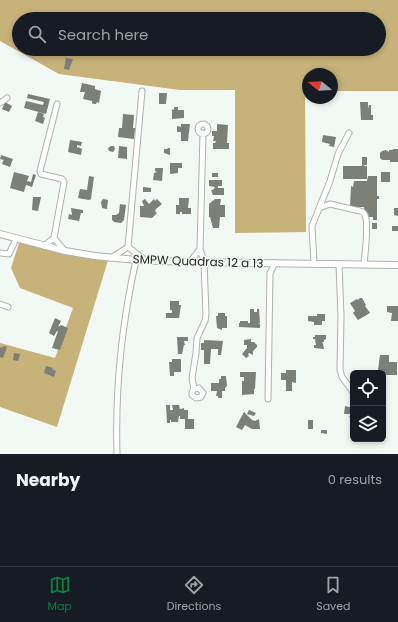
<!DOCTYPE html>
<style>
body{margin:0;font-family:Poppins,sans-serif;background:#20242c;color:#f1f3f6}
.controls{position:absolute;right:12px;bottom:12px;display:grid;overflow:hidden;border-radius:6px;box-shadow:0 2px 6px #0003}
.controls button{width:36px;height:36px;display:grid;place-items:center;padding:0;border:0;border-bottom:1px solid #363941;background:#171b24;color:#f1f3f6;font:20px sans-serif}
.compass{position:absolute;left:302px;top:68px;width:36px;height:36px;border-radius:50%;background:#171b24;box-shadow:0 2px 6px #0003;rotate:288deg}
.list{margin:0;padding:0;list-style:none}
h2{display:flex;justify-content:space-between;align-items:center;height:52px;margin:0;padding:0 16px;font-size:17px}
h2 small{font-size:13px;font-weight:400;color:#9ea1a6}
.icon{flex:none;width:22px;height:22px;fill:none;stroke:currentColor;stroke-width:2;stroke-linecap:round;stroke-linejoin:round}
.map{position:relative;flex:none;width:398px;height:454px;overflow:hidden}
.search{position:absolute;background:#171b24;box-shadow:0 2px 6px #0003;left:12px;right:12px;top:12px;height:44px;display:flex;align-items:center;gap:10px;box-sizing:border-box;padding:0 14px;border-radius:22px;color:#9ea1a6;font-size:15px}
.sheet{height:112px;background:#171b24}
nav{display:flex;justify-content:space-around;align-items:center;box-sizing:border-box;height:56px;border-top:1px solid #363941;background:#171b24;font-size:11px;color:#9ea1a6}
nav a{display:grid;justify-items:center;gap:2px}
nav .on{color:#0b8043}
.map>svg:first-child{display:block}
</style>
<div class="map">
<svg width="398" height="454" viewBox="0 0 398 454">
<rect width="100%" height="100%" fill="#f2f8f3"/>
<path fill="#c7b27a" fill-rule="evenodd" d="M0,0H398V91H332V74H308V91H305L306,232L235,233V90H180L59,74L0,41ZM19,19H379V49H19Z
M20,240L109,257L57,427L0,407V343L55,358L73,308L20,288L11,268Z"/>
<path fill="#7d7f79" d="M66,58L73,59L69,70L64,69Z
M82,83L95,86V89L101,91L99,103L97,102L96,104H94L92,103V101L83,99L85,92H80Z
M159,93H167L166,104H159Z
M28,94L50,99L46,114L24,108L26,101L43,105L44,102L27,98Z
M310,98H320V101H310Z
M5,102L12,106L9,112L2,109Z
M360,102H368V109L369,105H371V115H373V120H361Z
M174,107H178V110H184V118L172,119V109L174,110Z
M38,112L44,114L43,117L45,118L43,124L35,121Z
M123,114L134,115L133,128H135L134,139L118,137L119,128H122Z
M181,124H190L188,141H181V132H177V126L181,127Z
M217,124L228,125L227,143H229V149H213V143H215L216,141H213L214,136H212V131H217Z
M323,135L336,137L334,147L329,146L330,144L322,142Z
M70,140L82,142L81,146L77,145V148L78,147L82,149L81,155L68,152Z
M111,146H114L115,149L113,152L109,151L108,148Z
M119,146L127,147V159L118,158Z
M168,148H170V155L164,153V149H167Z
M393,149H398V162H390V160H382L380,158V153L382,151L386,150L389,152V150H393Z
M1,155L13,159L10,167L2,164L4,159L3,160L0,159Z
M362,157H367V165H364V166H367V179H343V166H362Z
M170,163H182V168H178V173L170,174Z
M155,168H163L162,181L153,180L154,173L157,172L155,171Z
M14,172L29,176L27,181L31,182L33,174L36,175L32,187L26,185L24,192L10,188Z
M381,172H390V182H381Z
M212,173H218V177H212Z
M89,176L94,177L91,199L89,200L78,198L80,189L87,190Z
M368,176H377V196H379V199H377V220H373V217H365L364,207H350L351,186L353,187L354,181H367Z
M209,180H222V186H218V188H224V195H213L211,190H213L215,187L209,186Z
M143,187L151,188V192H143Z
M33,197H41L38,211L32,210Z
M179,198H189L188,208H191V214H182V212H180V214H176V205H179Z
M103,199L108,200L107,209L102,208L101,202Z
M145,199L149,204L154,199L155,201L157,199L162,204L156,209L155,211L157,213L152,218L140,217V206H144L142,201Z
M215,199H221L220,205H225V217H220L219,228H213L210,217H209V204Z
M120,204L126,205L124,220L121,223L114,222L112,220V215H116L119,213Z
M71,208L83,210V213H81L79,221L68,219L69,214L72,215Z
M394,208H398V216L394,215Z
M372,223H377V229H372Z
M392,226H398V231H392Z
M360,298H362L366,305L365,306L370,313L358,320L353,313L355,311L350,303L357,299L358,300Z
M170,301H179V305H181L179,318H166V313H172V310H170Z
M387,306H398V321H391L392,313L387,312Z
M250,309H254V312H257V309H259L260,323L258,324H260V328L239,327V323H240V321H248V323H250Z
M218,313H225V316H227V328H222V330L217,328L216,316H218Z
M317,314H325V321H322V325H314V322L308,321V316H317Z
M55,318L61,321L58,327L61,325L68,328L60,350L52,348L58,331H57L54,336L49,333Z
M315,335H326V339L324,340V342H322L323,344L324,349L314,348V345H316L315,339H313V337H315Z
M177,337H188V341H184L185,345H184L182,354H178Z
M251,339V342H254L257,345V347L253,351V355L249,353L248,354L249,356L246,358L242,354L247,348V345H244V340Z
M204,340L223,341L221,355H218V349H211L210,364H204V350H201V343H204Z
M3,346L7,347L3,358L0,357V347L2,348Z
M14,353L20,354L18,361L13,360Z
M380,355H389V362H397V375H383V373H380V370H378Z
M172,359H181V372H174V376H170L169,362H172Z
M46,366L53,368L52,369L56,371L54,377L44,373Z
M286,370H296V383L292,382V391H286V380H281V373H286Z
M240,372H256L255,389H254V394L242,395V381H244V377H240Z
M221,376H226L227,386L225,388V391H222V398H218V396H216L217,391H211V383H219V379H221Z
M166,405H170V410H173L172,405H179L180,409L184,408V410H188V419H194V429H185V419H180V416H179L178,422H171V420H170V423H167Z
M345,406L353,408V418L349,417L351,414H344Z
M249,410L256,413L254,416L247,414Z
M244,412L252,420L255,421L259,419L260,429H252L245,425L242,430L236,427Z
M383,416H386V427H383Z
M308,420H313V429H308Z
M321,430H327V434L321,433Z"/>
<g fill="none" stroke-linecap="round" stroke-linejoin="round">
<g stroke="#adb3ae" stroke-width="7">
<path id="minor" d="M0,103L7,98
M198 129a5 5 0 1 1 10 0a5 5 0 1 1-10 0Z
M319,208L330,204L360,211C363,212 364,212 365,215C369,224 365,253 364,264
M54,238L65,251
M44,246L54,238L64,182L62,179L41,174L40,171L57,104
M128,247L142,91
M128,247L145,260
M0,253L9,254L16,239
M111,258L128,247
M190,262L200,249
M314,263L312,226L330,181L338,154L349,133
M339,264L341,316L340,370L342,377L353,392
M0,304L8,307
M194,389L199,388L203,393L201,397L196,398L192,395V392L194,389L192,378L196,353L197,338L205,321L206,314L204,262L200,249L203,133
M268,399L270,273L275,263
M117,454C115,389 122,323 136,260"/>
</g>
<g stroke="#adb3ae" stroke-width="8">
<path id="tertiary" d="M0,234L65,251L95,256L136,260L190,262L398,265"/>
</g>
<use href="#minor" stroke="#fff" stroke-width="5"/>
<use href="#tertiary" stroke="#fff" stroke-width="6"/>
</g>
<g text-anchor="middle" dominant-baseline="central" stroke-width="3" stroke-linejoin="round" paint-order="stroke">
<g font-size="12" fill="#262826" stroke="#f2f8f3">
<text transform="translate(198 261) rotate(2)">SMPW Quadras 12 a 13</text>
</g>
</g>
</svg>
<div class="controls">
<button><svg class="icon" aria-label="locate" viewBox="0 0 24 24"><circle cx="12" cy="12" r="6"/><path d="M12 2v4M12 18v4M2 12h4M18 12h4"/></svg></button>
<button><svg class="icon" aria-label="layers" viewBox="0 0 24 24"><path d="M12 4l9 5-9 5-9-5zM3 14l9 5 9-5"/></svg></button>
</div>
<svg class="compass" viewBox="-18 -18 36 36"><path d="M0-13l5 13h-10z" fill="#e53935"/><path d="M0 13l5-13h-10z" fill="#9ea1a6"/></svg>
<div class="search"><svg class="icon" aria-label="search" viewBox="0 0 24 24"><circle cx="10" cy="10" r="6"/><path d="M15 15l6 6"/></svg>Search here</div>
</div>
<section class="sheet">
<h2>Nearby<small>0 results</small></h2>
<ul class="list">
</ul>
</section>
<nav>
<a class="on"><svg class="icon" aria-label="map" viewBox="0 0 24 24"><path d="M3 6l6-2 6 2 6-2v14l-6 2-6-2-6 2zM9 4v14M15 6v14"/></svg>Map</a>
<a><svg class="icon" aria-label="directions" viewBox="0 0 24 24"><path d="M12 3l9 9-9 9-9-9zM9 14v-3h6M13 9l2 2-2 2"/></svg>Directions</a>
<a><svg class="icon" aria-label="saved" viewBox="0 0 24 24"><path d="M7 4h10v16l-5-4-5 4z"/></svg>Saved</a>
</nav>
